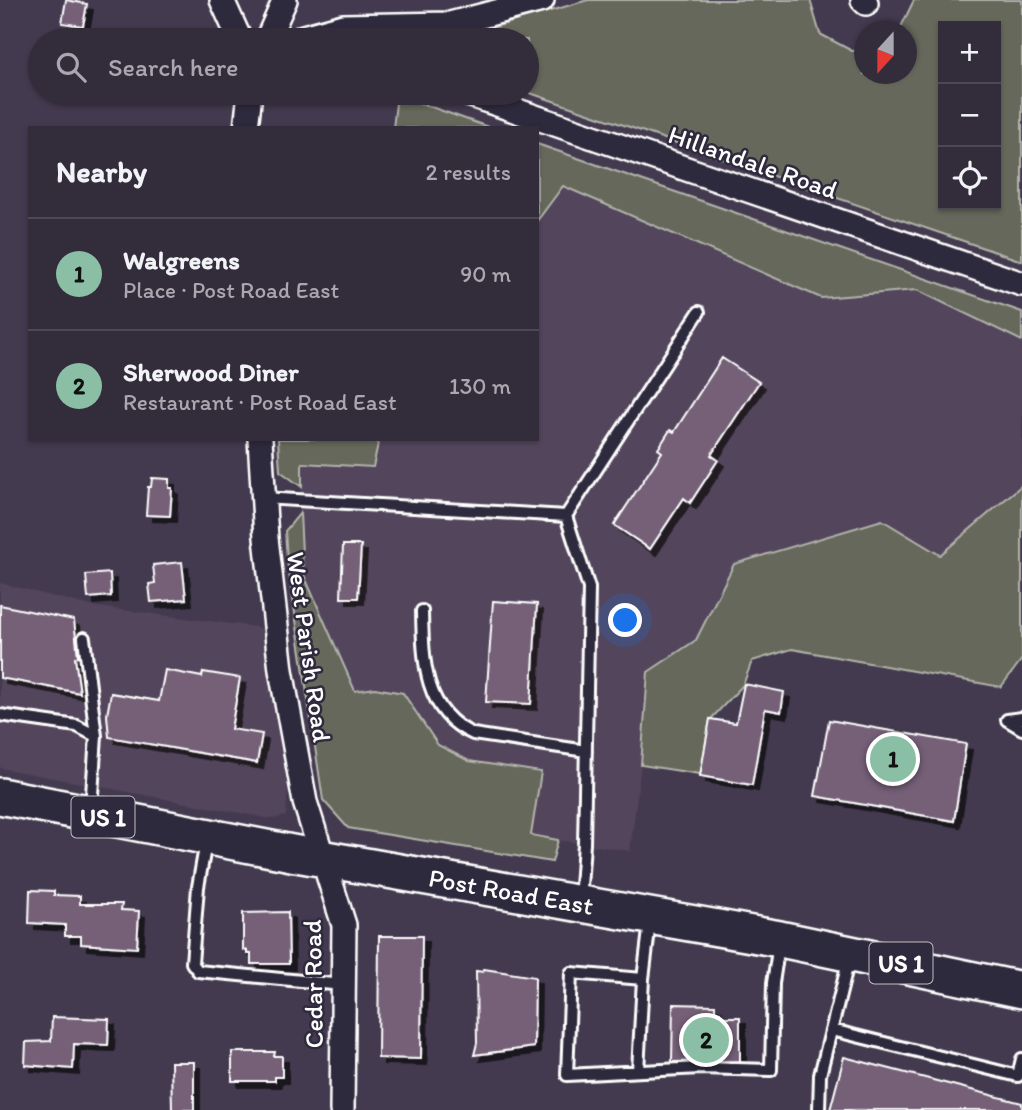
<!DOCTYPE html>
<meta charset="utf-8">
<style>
body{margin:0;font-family:Itim,sans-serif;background:#3e3846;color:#f1f3f6}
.controls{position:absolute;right:21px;top:21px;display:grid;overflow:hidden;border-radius:0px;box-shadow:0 2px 5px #0004}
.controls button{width:63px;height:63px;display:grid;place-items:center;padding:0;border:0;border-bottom:2px solid #4e4855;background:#332c3b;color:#f1f3f6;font:35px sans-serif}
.compass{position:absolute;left:854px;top:21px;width:63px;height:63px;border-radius:50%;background:#332c3b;box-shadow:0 2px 5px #0004;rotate:201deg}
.you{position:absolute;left:626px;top:621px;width:24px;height:24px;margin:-18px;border:5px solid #fff;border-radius:50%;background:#1a73e8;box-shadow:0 0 0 10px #1a73e833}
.badge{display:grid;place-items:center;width:46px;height:46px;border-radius:50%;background:#8abfa5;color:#111;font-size:23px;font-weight:700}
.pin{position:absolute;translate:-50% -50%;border:4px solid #fff;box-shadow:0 2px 7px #0006}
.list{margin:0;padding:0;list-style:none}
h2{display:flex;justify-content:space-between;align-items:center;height:91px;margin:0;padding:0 28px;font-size:30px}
h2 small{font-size:23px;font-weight:400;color:#a9a7af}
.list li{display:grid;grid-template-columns:46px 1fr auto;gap:21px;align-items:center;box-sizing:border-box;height:112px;padding:0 28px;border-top:2px solid #4e4855}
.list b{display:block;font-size:26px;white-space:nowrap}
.list p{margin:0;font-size:23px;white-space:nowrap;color:#a9a7af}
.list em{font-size:23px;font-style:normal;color:#a9a7af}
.icon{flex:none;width:38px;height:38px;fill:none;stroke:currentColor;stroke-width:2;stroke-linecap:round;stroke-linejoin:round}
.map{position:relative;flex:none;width:1022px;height:1110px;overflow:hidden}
.search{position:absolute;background:#332c3b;box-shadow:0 2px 5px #0004;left:28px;top:28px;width:511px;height:77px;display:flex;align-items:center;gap:18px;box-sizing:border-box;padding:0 24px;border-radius:38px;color:#a9a7af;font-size:26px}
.panel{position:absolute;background:#332c3b;box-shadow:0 2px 5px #0004;left:28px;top:126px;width:511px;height:315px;border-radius:0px}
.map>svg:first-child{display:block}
</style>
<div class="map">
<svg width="1022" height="1110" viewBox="0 0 1022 1110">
<defs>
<filter id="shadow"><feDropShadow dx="6" dy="6" stdDeviation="0" flood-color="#0009"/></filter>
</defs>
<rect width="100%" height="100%" fill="#443a4f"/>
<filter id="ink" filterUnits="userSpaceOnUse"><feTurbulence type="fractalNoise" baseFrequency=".0143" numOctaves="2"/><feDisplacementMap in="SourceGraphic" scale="14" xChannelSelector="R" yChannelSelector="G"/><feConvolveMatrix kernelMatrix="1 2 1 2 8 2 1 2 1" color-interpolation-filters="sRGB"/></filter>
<g filter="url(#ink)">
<path fill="#53455b" d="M563,186L821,298L917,290L1022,341V485L940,555L882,520L734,564L696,640L648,671L641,765L630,851L531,836L540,772L469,761L438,745L403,693L375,688L355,691L303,573L300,513L302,463L373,467L379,439H537V221Z
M0,583L91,606L263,628L288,785L286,816L272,819L0,768Z"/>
<path fill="#65685a" stroke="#b2b4ac" stroke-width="2" fill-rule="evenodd" d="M588,0H810L820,34L852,51L864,50V74H906V32L899,31L914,0H1022V261L527,92V40H450ZM996,26V205H943V26Z
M397,95L491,128H393Z
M537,144L1022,312V341L917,290L821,298L563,186L537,221Z
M278,439H379L373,467L302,463V487L280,471Z
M1022,485V659L1001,687L792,649L752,661L743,685L710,720L700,774L641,765L648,672L696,640L734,564L882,520L940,555Z
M300,513L303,573L355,691L375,688L403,693L438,745L469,761L541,772L531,835L558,840L552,862L348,828L323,800L287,560L285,531Z"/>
<path fill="#756078" stroke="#fff" stroke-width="2" filter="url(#shadow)" d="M66,0L87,4L83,26L62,23Z
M722,358L759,382L711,455L718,460L690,503L684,498L650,549L614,525L662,452L658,449L670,430L674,432Z
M152,478L169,479V488H172L170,516L146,515L148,487H151Z
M343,545H361L358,598H341Z
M182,562L186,599L151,602L149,584L155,583L153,565Z
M110,573L111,596L88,598L86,575Z
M493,601L537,604L531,704L486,702Z
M0,605L74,620L78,657L75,658L80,693L0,678Z
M165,670L202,677L203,672L240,678L231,729L262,734L257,763L109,737L107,715L111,693L159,701Z
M744,684L784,692L781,712L765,709L752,785L700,776L710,719L736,723Z
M829,720L966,744L954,821L815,796Z
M30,890L54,891V895L80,896V904H122L121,910L139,911L137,948L81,944V936H65V925L29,923Z
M288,912L289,964H251V954H247V950H243V913Z
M379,936H422L421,1059L378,1058Z
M484,969L535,977L534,1047L474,1055L477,1043L476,971L483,972Z
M673,1004L715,1005V1012H720V1017H740V1061L672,1062Z
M52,1017L109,1019L108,1045L74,1044L73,1069L25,1065L26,1042L51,1041Z
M232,1052H275L274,1056H282V1077H275V1081H232Z
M844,1057L1022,1103V1110H830Z
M171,1062H194V1110H172Z"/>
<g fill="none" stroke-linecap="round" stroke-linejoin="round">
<g stroke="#fff" stroke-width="16">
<path id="lane" d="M263,498L566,516L589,588L584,844L580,901
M566,516L699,312
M422,611C423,659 423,712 473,734L586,751
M84,638L96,736
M0,715L77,726L96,736L91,809
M1022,718L1007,720L1022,729
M206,842L198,887L192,963L198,971L343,985
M643,979L571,973L567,1075L700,1068L771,1070L773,983L779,944
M832,1030L1018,1076L1022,1059
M638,1071L643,979L650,922
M819,1110L820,1075L849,959"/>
</g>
<g stroke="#fff" stroke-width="28">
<path id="street" d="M222,0L240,40
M863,0L866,3
M303,37L343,26L450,24L542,0
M267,40L285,0
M465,93L1022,284
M246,128L250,93
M260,439L266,538L281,670L305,802L344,925L342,1110"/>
</g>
<g stroke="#fff" stroke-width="40">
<g id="primary">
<path id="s1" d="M0,796L297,854L780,939L1022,990"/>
</g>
</g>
<use href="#lane" stroke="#2f2a3d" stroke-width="10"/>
<use href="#street" stroke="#2f2a3d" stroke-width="23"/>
<use href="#primary" stroke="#2f2a3d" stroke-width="35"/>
</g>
</g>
<g text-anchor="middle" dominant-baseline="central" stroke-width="5" stroke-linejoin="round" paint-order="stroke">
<g fill="#2f2a3d" stroke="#c1bfc5" stroke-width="2">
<rect x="71.5" y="796.5" width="63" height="41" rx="5"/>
<rect x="869.5" y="942.5" width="63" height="41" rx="5"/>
</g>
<g font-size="24" font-weight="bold" fill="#fff">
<text x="103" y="817">US 1</text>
<text x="901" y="963">US 1</text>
</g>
<g font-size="26" fill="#fff" stroke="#2f2a3d">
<text transform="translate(753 162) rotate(19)">Hillandale Road</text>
<text transform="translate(309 647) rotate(82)">West Parish Road</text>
<text stroke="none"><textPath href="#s1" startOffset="520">Post Road East</textPath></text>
<text transform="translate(313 984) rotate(-91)">Cedar Road</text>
</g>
</g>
</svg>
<div class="controls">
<button>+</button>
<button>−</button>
<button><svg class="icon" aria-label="locate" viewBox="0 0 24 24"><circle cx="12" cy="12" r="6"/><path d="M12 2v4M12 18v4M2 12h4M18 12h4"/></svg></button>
</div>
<svg class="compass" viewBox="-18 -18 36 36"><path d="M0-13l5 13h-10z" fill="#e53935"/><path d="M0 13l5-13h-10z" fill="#a9a7af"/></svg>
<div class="you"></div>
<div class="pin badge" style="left:893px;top:759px">1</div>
<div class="pin badge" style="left:706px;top:1040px">2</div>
<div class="search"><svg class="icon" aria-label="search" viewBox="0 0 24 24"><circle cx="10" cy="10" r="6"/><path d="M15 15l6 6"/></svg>Search here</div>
<section class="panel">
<h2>Nearby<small>2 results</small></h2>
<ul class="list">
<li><span class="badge">1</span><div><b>Walgreens</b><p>Place · Post Road East</p></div><em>90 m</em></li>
<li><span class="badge">2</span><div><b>Sherwood Diner</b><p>Restaurant · Post Road East</p></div><em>130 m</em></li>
</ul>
</section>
</div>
